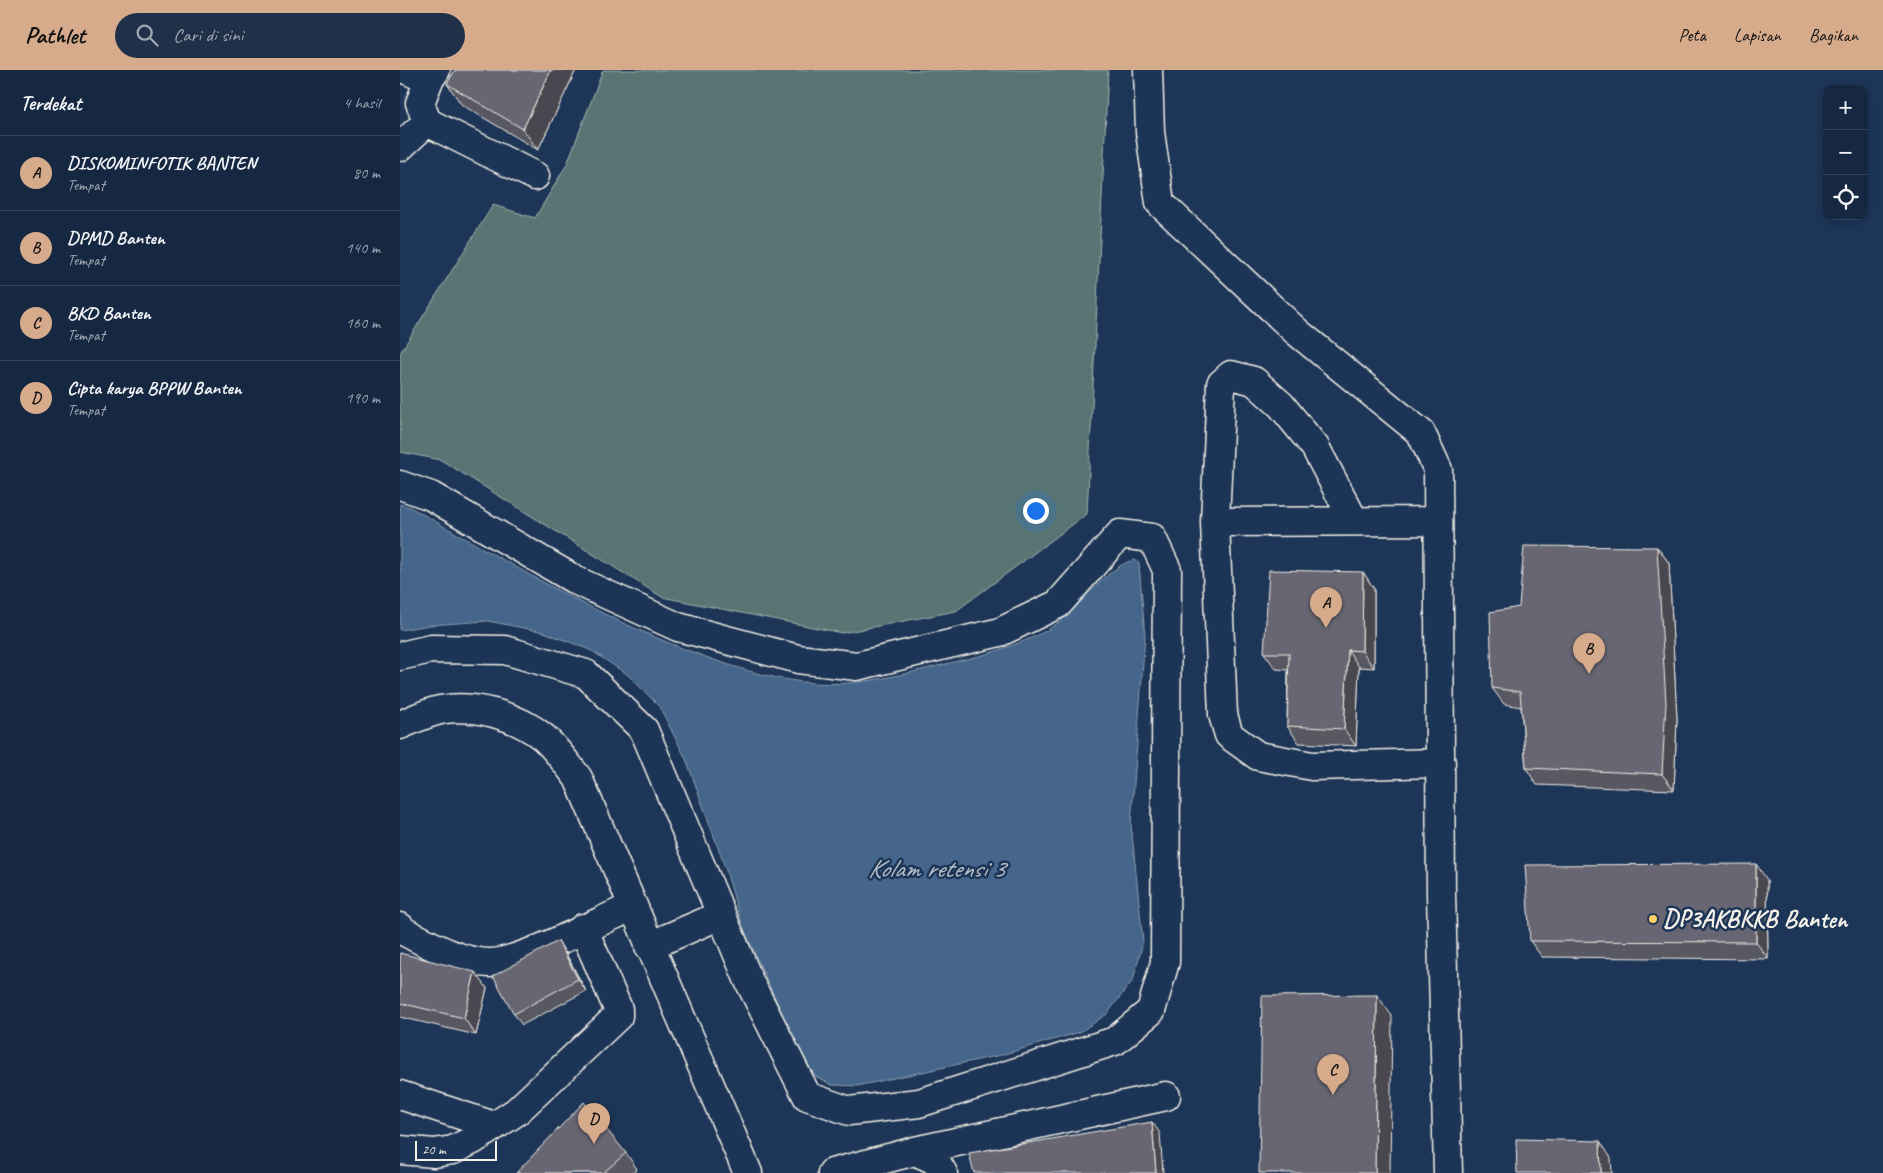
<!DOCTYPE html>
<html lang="id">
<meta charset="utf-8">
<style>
body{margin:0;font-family:Caveat,sans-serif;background:#1f3048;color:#f1f3f6}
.controls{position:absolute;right:15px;top:15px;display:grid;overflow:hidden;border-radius:10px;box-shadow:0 2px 8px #0003}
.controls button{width:45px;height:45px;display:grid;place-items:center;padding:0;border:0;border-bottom:1px solid #35445a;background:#162841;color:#f1f3f6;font:25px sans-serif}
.scale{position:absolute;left:15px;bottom:12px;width:82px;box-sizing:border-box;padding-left:5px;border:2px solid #f4f1e8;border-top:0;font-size:14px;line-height:18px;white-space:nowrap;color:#f4f1e8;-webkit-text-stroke:4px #1d3557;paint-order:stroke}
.you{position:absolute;left:635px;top:440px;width:18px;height:18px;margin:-12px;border:4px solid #fff;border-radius:50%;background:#1a73e8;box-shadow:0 0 0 8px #1a73e833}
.badge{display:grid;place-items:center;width:32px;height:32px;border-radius:50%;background:#d6ab8b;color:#111;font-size:16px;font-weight:700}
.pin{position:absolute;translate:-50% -41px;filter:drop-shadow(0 1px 2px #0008)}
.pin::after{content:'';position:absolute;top:26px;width:18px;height:15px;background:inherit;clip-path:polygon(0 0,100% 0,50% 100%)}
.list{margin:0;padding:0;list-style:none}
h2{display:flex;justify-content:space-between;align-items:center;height:65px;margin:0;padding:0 20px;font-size:21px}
h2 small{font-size:16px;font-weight:400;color:#9ea6b1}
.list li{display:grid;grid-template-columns:32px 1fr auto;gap:15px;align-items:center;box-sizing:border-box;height:75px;padding:0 20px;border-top:1px solid #35445a}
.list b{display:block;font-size:19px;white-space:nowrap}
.list p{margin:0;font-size:16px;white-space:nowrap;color:#9ea6b1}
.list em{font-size:16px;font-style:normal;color:#9ea6b1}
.icon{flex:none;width:28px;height:28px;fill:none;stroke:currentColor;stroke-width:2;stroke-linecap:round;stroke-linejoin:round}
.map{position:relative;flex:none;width:1483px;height:1103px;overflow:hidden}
header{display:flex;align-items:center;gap:30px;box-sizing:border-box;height:70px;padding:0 25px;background:#d6ab8b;color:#111}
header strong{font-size:24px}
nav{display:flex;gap:28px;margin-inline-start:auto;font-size:18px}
.search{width:350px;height:45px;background:#1f3048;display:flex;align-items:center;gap:12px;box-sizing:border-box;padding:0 18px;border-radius:28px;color:#9ea6b1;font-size:19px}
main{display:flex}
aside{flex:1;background:#162841}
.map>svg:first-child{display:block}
</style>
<header>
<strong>Pathlet</strong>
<div class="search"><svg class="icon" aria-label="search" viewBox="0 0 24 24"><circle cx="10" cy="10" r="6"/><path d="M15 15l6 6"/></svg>Cari di sini</div>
<nav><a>Peta</a><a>Lapisan</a><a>Bagikan</a></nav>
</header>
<main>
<aside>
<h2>Terdekat<small>4 hasil</small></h2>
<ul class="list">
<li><span class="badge">A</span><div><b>DISKOMINFOTIK BANTEN</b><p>Tempat</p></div><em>80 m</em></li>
<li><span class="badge">B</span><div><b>DPMD Banten</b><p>Tempat</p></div><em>140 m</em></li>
<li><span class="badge">C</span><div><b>BKD Banten</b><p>Tempat</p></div><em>160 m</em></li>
<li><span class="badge">D</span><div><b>Cipta karya BPPW Banten</b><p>Tempat</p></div><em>190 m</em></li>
</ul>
</aside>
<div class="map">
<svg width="1483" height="1103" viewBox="0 0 1483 1103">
<rect width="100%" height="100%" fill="#1d3557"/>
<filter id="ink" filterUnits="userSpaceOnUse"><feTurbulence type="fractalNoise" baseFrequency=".02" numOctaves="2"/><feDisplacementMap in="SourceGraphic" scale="10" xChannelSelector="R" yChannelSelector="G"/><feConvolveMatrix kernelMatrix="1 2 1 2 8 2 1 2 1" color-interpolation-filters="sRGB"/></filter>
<g filter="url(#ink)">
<path fill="#587573" stroke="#a6b3ae" d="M203,0H708L687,444L556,541L442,563L262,527L41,390L0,382V283L93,135L135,148L167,94Z"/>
<path fill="#44658a" stroke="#8a9db0" d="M0,434L10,437C103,489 194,546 295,583C330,596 367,608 403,612C451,618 496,606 542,595C560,590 579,587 596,581C616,574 638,567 655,555C678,540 708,494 735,490L739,493L745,566L731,754L743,872L733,910L707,944L680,962L601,985L457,1016L432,1015L415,1006L399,981L342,855L325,797L286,689L259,636L228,605L192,581L144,562L88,551L30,555L0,560Z"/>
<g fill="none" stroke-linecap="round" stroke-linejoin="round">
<g stroke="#f4f1e8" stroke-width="31">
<path id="minor" d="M7,0L29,10L36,0
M748,0L750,62L760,133L897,262L1021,363L1038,400L1041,823L1048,1103
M29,10L20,33L27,52L135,106
M0,77L27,52
M0,415L31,426L177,511L278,557L398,589L457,596L600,562L658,534L720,464L752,468L767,500L765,892L751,941L715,971L519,1033L449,1041L407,1026L349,911L244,660L186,604L105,580L31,579L0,586
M954,451L915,377L881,335L854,311L831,305L821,314L815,452L823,645L829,665L858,686L912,696L1041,693
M815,452L1038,451
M0,655C12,650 26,643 40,640C73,634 116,645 143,667C156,678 167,694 178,708L348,1103
M0,857L3,861C29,874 58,892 89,893C118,894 201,850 232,837
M249,876L321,845
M0,1025L94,1056
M0,1080L34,1083L53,1080L73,1070L116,1042L218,946V939L183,858
M515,1081L766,1026
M432,1103L515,1081L535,1090L543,1103"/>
</g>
<use href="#minor" stroke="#1d3557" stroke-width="28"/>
</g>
<path fill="#595862" stroke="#f4f1e8" d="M55,0H176L138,80L62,35L47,14Z
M1257,477L1269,493L1277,649L1274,720L1137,715L1126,698L1121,637L1104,634L1092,618Z
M963,502L974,519V598L959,597L956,676L899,673L887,656L888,600L876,599L864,583Z
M1367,810L1368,889L1142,887L1130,871Z
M165,882L186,921L122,955L114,944Z
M0,883L87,918L76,965L0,947Z
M226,1083L237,1099L233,1103H116Z"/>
<path fill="#494750" stroke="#f4f1e8" d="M151,0H176L138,80L123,59Z
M1257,477L1269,493L1277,649L1274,720L1262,704Z
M963,502L974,519V598L962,581Z
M948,580L959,597L956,676L944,659Z
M1356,794L1367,810L1368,889L1356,872Z
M158,871L165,882L186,921L178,909Z
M75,902L87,918L76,965L64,948Z
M977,925L992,946L990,1103H975Z
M752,1052L760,1063L763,1103H756Z
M1200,1071L1211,1088L1212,1103H1201Z"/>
<path fill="#686672" stroke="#f4f1e8" d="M55,0H151L123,59L47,14Z
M1124,476L1257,477L1266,633L1262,704L1126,698L1120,622L1092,618L1090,542L1119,537Z
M869,500L963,502L962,581L948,580L944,659L887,656L889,583H864Z
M1356,794V872L1130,871L1125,795Z
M158,871L178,909L114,944L93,906Z
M0,883L75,902L64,948L0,933Z
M977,925L975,1103H859L862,926Z
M184,1032L226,1083L203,1103H116Z
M752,1052L756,1103H574L569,1083Z
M1116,1069L1200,1071L1201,1103H1117Z"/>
</g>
<circle fill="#ffd166" stroke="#1d3557" stroke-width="2" cx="1253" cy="849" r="5"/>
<g text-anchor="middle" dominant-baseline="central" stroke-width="5" stroke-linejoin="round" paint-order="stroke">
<g font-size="25" font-weight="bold" fill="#f4f1e8" stroke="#1d3557" text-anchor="start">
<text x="1263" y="849">DP3AKBKKB Banten</text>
</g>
<g font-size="26" font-style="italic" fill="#b6c0c7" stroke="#1d3557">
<text x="536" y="798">Kolam retensi 3</text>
</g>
</g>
</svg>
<div class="controls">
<button>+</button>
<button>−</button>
<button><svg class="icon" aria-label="locate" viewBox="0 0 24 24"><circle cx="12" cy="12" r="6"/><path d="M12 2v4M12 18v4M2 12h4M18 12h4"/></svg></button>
</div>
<div class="scale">20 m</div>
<div class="you"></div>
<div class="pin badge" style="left:926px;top:558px">A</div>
<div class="pin badge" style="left:1189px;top:604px">B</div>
<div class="pin badge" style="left:933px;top:1025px">C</div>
<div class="pin badge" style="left:194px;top:1074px">D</div>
</div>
</main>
